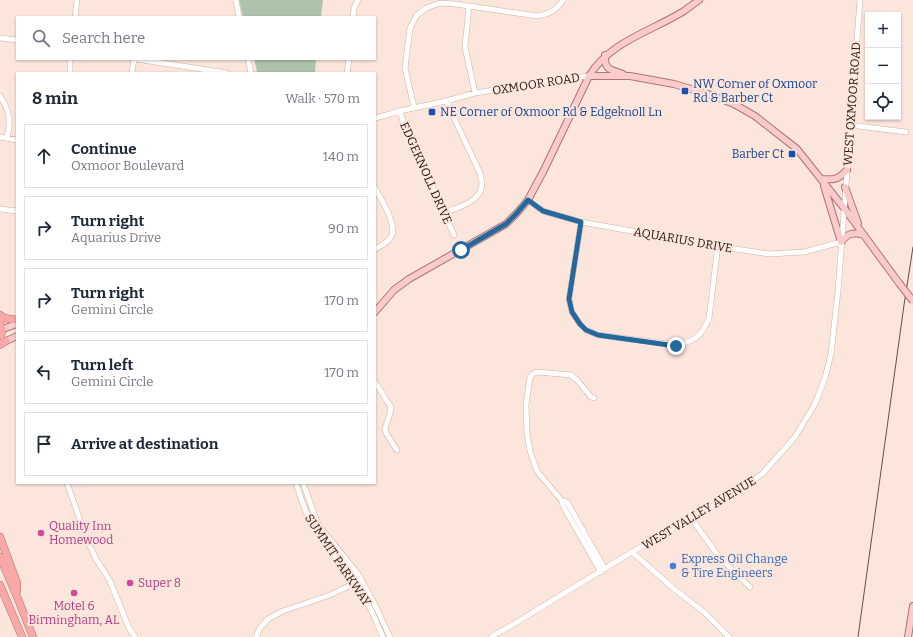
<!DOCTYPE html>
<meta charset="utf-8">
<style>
body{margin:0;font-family:Bitter,serif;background:#f2f2f3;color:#1f2937}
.controls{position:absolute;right:12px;top:12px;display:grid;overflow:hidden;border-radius:0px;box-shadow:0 1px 3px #0004}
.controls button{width:36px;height:36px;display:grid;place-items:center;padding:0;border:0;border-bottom:1px solid #e0e1e3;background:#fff;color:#1f2937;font:20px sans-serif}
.stop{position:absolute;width:12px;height:12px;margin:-9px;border:3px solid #25689d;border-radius:50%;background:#fff}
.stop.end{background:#25689d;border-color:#fff;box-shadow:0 1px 4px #0008}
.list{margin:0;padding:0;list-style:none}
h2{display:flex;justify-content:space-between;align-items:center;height:52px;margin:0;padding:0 16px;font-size:17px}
h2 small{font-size:13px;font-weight:400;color:#747a83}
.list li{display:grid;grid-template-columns:26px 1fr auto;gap:12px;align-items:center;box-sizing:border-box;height:64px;margin:0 8px 8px;padding:0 8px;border:1px solid #e0e1e3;border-radius:0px}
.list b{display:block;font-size:15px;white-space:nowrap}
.list p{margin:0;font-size:13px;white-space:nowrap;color:#747a83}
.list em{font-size:13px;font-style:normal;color:#747a83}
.icon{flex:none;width:22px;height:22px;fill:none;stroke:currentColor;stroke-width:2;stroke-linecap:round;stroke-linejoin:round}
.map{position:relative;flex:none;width:913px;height:637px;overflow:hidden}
.search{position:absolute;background:#fff;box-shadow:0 1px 3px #0004;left:16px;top:16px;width:360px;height:44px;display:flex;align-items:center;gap:10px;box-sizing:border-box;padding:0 14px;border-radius:0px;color:#747a83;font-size:15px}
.panel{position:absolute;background:#fff;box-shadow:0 1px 3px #0004;left:16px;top:72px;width:360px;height:412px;border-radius:0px}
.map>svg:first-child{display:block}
</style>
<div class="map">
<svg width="913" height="637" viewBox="0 0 913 637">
<rect width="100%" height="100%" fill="#fce6db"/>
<path fill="#aec3ac" d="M239,0H323L321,17H243Z
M254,59H316L315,73H254L257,71Z"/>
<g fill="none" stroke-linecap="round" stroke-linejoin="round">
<g stroke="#d4b0a0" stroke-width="6">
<path id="minor" d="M236,0L239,17
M469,6L465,47L475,93
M75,17L77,0
M353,17L354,8L358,0
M0,38L17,40
M136,59L227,73
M248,59L251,73
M70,73V59
M132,73L134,59
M347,73L349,59
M0,96C10,112 11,120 7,138
M414,107L405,68L410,28L417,15L426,8L440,3L455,4L537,16C549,15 557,10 563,0
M400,111L403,122L454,235
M375,118L390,114L400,111L446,101L475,93L558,80L589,76
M850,125L906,132
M0,137L17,140
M375,188C381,199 396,222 392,235C389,242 381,246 375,249
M528,200L543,211L581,222L716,246L769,254L804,252L841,242
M0,209L17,211
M444,213C458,207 482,202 482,183C482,180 480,176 480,173L446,101
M581,222L569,299L572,312L580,324L586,330L598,335L676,345C695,341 702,336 709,318L717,253L716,246
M375,382L391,407L390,414L385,428L386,433L397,450
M594,398L591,397L578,381L571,375L538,372L534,373L530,377L526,405L527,433L530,451L537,471L562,501L567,502L605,569
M67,483L87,540L96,559L110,581L129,628L135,637
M296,483C301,498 305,513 313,526C326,549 346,568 360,590C370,605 376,621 383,637
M303,483L316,519L320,527L358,574L375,605L390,637
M562,501L563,506L601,572
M691,518L719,557L750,587
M632,552L673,588L705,613L729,637
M256,637L260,628L268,619L283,611L330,595L355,583L357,581
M491,637L507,628L632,552L691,518L726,499L762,474L795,437L815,404L825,378L831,354L838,291L860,0"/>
</g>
<g stroke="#ae7573" stroke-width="8">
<path id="major" d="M605,55C604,70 611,70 623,74
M589,76H630L674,84L708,94L734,104L755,116L797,149L844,208L899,283
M821,179C834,180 838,180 847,170
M824,186L841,242
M845,187L858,223
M841,242C848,233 853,232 864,235
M375,312L394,290L409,279L506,224L516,214L528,200L544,170L589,76C611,41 650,32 684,11C689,7 694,4 699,0
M0,330L17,324
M2,343L17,336
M908,637L913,606"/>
</g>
<g stroke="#ae7573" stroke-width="8">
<path id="highway" d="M0,315L4,318L17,320
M0,323L2,329L1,336H0
M0,345L6,341
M0,537L17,583V591
M0,557L18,599L33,637
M0,585L22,637"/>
</g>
<use href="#minor" stroke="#fff" stroke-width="5"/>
<use href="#major" stroke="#fbcbcb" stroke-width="6"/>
<use href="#highway" stroke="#f9a8a8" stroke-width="7"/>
<path stroke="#605149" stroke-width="1" d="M858,637L904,305L913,247"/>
<g stroke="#ae7573" stroke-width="8" stroke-linecap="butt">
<path id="major-bridge" d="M899,283L913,301"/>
</g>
<use href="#major-bridge" stroke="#fbcbcb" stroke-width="6"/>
</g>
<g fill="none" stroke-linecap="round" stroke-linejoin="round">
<path stroke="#25689d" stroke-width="5" d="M461,250L506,224L516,214L528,200L543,211L581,222L569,299L572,312L580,324L586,330L598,335L676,346"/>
</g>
<g fill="#1a4fb4" stroke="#fce6db" stroke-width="1.5">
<rect x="681" y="87" width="8" height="8" rx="2"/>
<rect x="428" y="108" width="8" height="8" rx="2"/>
<rect x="788" y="150" width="8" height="8" rx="2"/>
</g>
<g fill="#d1479c" stroke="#fce6db" stroke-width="1.5">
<circle cx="41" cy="533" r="4"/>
<circle cx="130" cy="583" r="4"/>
<circle cx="74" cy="593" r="4"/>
</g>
<circle fill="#3f7fe0" stroke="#fce6db" stroke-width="1.5" cx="673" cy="566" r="4"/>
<g text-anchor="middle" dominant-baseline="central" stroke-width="4" stroke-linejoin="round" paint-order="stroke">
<g font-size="12" fill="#241711" stroke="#fce6db">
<text transform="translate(536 84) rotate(-9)">OXMOOR ROAD</text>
<text transform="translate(852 104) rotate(-86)">WEST OXMOOR ROAD</text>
<text transform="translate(426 173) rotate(66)">EDGEKNOLL DRIVE</text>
<text transform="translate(683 240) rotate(10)">AQUARIUS DRIVE</text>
<text transform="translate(699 513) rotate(-31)">WEST VALLEY AVENUE</text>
<text transform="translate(338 560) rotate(56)">SUMMIT PARKWAY</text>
</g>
<g font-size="12" fill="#164399" stroke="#fce6db" text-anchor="start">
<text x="693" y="84">NW Corner of Oxmoor<tspan x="693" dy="14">Rd &amp; Barber Ct</tspan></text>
<text x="440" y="112">NE Corner of Oxmoor Rd &amp; Edgeknoll Ln</text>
<text x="784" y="154" text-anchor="end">Barber Ct</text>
</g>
<g font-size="12" fill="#b23c85" stroke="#fce6db" text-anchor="start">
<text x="49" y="526">Quality Inn<tspan x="49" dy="14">Homewood</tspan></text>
<text x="138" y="583">Super 8</text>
<text x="74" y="606" text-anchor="middle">Motel 6<tspan x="74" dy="14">Birmingham, AL</tspan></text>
</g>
<g font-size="12" fill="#366cbe" stroke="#fce6db" text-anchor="start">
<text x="681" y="559">Express Oil Change<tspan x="681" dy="14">&amp; Tire Engineers</tspan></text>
</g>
</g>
</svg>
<div class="controls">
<button>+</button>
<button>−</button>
<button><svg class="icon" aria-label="locate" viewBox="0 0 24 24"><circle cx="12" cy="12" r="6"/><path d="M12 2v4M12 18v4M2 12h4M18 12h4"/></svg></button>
</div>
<div class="stop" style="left:461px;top:250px"></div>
<div class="stop end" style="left:676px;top:346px"></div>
<div class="search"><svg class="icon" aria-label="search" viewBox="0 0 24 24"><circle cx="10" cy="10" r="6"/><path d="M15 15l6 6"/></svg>Search here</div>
<section class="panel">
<h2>8 min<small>Walk · 570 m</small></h2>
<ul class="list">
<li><svg class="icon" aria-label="ahead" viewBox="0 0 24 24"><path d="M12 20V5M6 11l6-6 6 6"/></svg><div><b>Continue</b><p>Oxmoor Boulevard</p></div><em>140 m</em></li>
<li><svg class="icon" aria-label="right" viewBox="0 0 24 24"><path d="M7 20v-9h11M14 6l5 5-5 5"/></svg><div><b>Turn right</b><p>Aquarius Drive</p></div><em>90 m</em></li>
<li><svg class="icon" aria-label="right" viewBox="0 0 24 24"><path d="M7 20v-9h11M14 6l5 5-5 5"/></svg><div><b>Turn right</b><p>Gemini Circle</p></div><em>170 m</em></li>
<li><svg class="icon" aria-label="left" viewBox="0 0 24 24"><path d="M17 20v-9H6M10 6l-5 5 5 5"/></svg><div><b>Turn left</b><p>Gemini Circle</p></div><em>170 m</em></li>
<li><svg class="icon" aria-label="arrive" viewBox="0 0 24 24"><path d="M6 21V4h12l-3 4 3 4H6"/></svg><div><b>Arrive at destination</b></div></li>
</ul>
</section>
</div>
